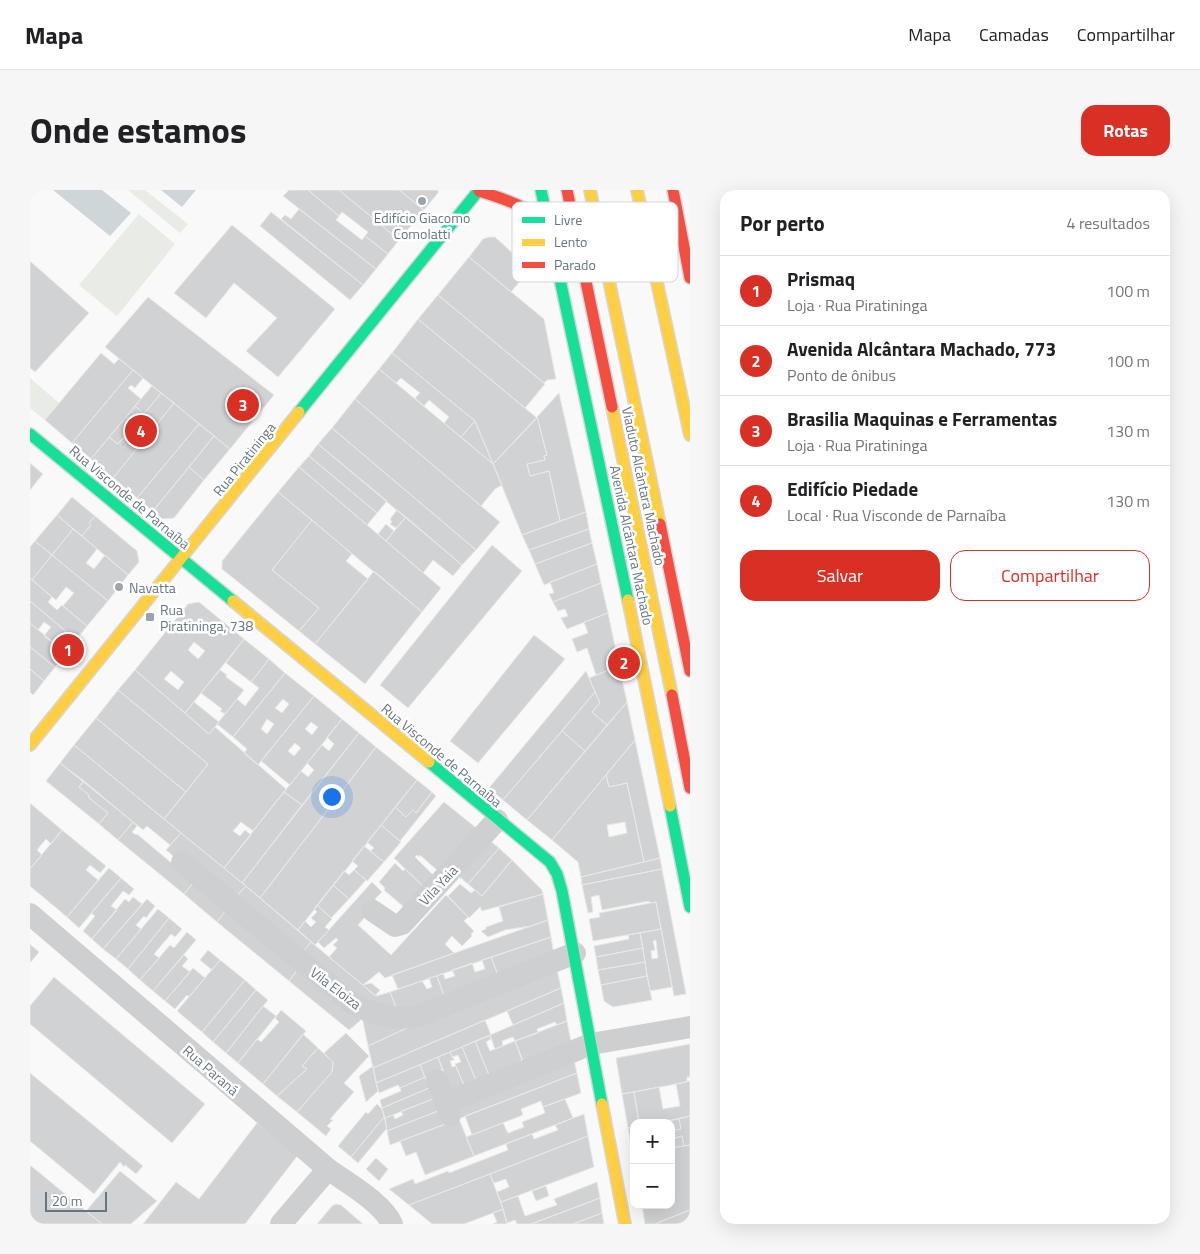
<!DOCTYPE html>
<html lang="pt">
<meta charset="utf-8">
<style>
body{margin:0;font-family:"Titillium Web",sans-serif;background:#f6f6f6;color:#202124}
.controls{position:absolute;right:15px;bottom:15px;display:grid;overflow:hidden;border-radius:10px;box-shadow:0 5px 20px #0002}
.controls button{width:45px;height:45px;display:grid;place-items:center;padding:0;border:0;border-bottom:1px solid #e0e0e0;background:#fff;color:#202124;font:25px sans-serif}
.scale{position:absolute;left:15px;bottom:12px;width:62px;box-sizing:border-box;padding-left:5px;border:2px solid #657683;border-top:0;font-size:14px;line-height:18px;white-space:nowrap;color:#657683;-webkit-text-stroke:4px #fff;paint-order:stroke}
.you{position:absolute;left:301px;top:606px;width:18px;height:18px;margin:-12px;border:4px solid #fff;border-radius:50%;background:#1a73e8;box-shadow:0 0 0 8px #1a73e833}
.badge{display:grid;place-items:center;width:32px;height:32px;border-radius:50%;background:#d93025;color:#fff;font-size:16px;font-weight:700}
.pin{position:absolute;translate:-50% -50%;border:2px solid #fff;box-shadow:0 1px 5px #0006}
.list{margin:0;padding:0;list-style:none}
h2{display:flex;justify-content:space-between;align-items:center;height:65px;margin:0;padding:0 20px;font-size:21px}
h2 small{font-size:16px;font-weight:400;color:#757577}
.list li{display:grid;grid-template-columns:32px 1fr auto;gap:15px;align-items:center;box-sizing:border-box;height:70px;padding:0 20px;border-top:1px solid #e0e0e0}
.list b{display:block;font-size:19px;white-space:nowrap}
.list p{margin:0;font-size:16px;white-space:nowrap;color:#757577}
.list em{font-size:16px;font-style:normal;color:#757577}
.actions{display:flex;gap:10px;padding:15px 20px}
.actions a{flex:1;padding:11px 0;border:1px solid #d93025;border-radius:15px;text-align:center;font-size:18px;color:#d93025}
.actions .main{background:#d93025;color:#fff}
.map{position:relative;flex:none;width:660px;height:1034px;overflow:hidden;border-radius:15px}
header{display:flex;align-items:center;gap:30px;box-sizing:border-box;height:70px;padding:0 25px;background:#fff;border-bottom:1px solid #e0e0e0}
header strong{font-size:24px}
nav{display:flex;gap:28px;margin-inline-start:auto;font-size:18px}
.intro{display:flex;align-items:center;justify-content:space-between;box-sizing:border-box;height:120px;padding:0 30px}
h1{margin:0;font-size:35px}
.button{padding:12px 22px;border-radius:15px;background:#d93025;color:#fff;font-size:18px;font-weight:700}
main{display:flex;gap:30px;padding:0 30px}
aside{flex:1;background:#fff;border-radius:15px;box-shadow:0 5px 20px #0002}
.map>svg:first-child{display:block}
</style>
<header>
<strong>Mapa</strong>
<nav><a>Mapa</a><a>Camadas</a><a>Compartilhar</a></nav>
</header>
<div class="intro"><h1>Onde estamos</h1><a class="button">Rotas</a></div>
<main>
<div class="map">
<svg width="660" height="1034" viewBox="0 0 660 1034">
<rect width="100%" height="100%" fill="#f9f9f9"/>
<path fill="#e8ebe6" d="M98,0H115L158,34L150,43Z
M109,24L145,54L87,126L49,95Z
M0,188L29,213L15,230L0,218Z"/>
<path fill="#ced6d9" d="M23,0H72L101,23L80,46Z
M131,0H166L152,17Z"/>
<path fill="#d0d2d3" stroke="#e8e8e8" fill-rule="evenodd" d="M259,0H278L309,26L306,30L332,50L335,46L358,64L346,79L253,6Z
M278,0H309L369,50L358,64L335,46L338,42L312,22L309,26Z
M309,0H369L394,20L369,50Z
M369,0H408V3L394,20Z
M269,19L346,79L333,95L251,29L255,25L261,29Z
M241,22L333,95L320,110L230,36Z
M202,35L305,119L248,187L216,161L247,128L204,93L176,128L144,103Z
M459,47H465L500,79L481,102L439,67L453,49Z
M439,67L514,129L526,189L517,190L514,193L408,105Z
M0,71L59,123L5,182L0,178Z
M408,105L515,194L495,218L388,129Z
M118,107L244,205L200,259L75,157Z
M388,129L507,228L463,274L445,231L362,163Z
M71,163L84,174L89,169L103,180L42,253L15,230Z
M362,163L445,231L431,247L414,233L419,227L399,210L394,216L385,208L390,203L371,188L366,193L349,179Z
M349,179L463,274L472,295L465,299L451,316L325,209Z
M103,180L113,188L105,198L101,195L98,198L111,209L61,269L42,253Z
M122,196L131,203L114,224L105,216Z
M131,203L144,213L83,288L61,269L79,247L88,254L92,249L93,250L106,234L96,227L105,216L114,224Z
M529,203L556,322L530,331L519,281L500,286L497,274L515,270L514,266L517,265L507,227Z
M325,209L470,332L446,360L302,238Z
M144,213L169,234L107,308L83,288Z
M96,227L106,234L88,254L79,247Z
M507,227L517,265L514,266L515,270L497,274L500,286L519,281L530,331L492,345L463,274Z
M445,231L463,274L431,247Z
M169,234L184,246L123,321L107,308Z
M302,238L446,360L432,375L288,254Z
M184,246L200,259L174,290L159,277Z
M288,254L357,311L347,323L279,266Z
M279,266L347,323L337,335L269,277Z
M0,273L13,284L0,300Z
M159,277L174,290L144,328L132,329L123,321Z
M269,277L411,398L392,422L248,302Z
M248,302L282,330L242,380L289,418L269,441L192,379V371Z
M42,307L65,326L59,333L61,335L52,346L27,325Z
M367,320L376,327L366,338L360,334L362,332L360,329Z
M556,322L559,339L499,360L492,345Z
M27,325L43,339L22,365L5,351Z
M65,326L107,361L109,372L98,385L52,346L61,335L59,333Z
M376,327L432,375L423,386L403,370L393,383L356,351Z
M282,330L322,364L316,371L338,389L285,454L269,441L289,418L242,380Z
M356,334L364,341L356,351L348,344Z
M43,339L67,359L56,373L64,379L75,365L98,385L78,411L22,365Z
M559,339L562,353L505,374L499,360Z
M5,351L22,365L2,390L0,388V357Z
M562,353L567,374L514,395L505,374Z
M462,355L492,381L378,518L350,495Z
M22,365L78,411L57,436L33,416L44,403L36,397L26,410L2,390Z
M567,374L571,393L523,412L519,404L524,403L520,392Z
M344,381L392,422L335,494L285,454Z
M0,388L22,407L18,412L27,420L32,415L57,436L46,450L0,411Z
M571,393L578,423L537,439L531,428L538,426L535,419L528,421L523,412Z
M0,411L46,450L36,463L14,446L21,437L14,432L8,440L0,433Z
M169,412L214,449L155,523L105,480L158,414ZM164,452L175,461L168,469L158,460ZM141,481L154,492L148,500L134,489Z
M578,423L589,476L566,485L557,458L547,462L542,449L558,443L554,432Z
M0,433L36,463L25,477L0,457Z
M504,445L535,469L448,573L420,551Z
M214,449L239,469L221,492L196,473Z
M0,457L25,477L14,491L0,479Z
M239,469L255,483L203,547L187,534L207,509L215,516L229,498L221,492Z
M589,476L597,512L577,535L562,522L570,513L559,488Z
M0,479L14,491L3,505L0,502Z
M105,480L179,544L185,537L256,599L223,641L211,632L203,641L210,646L215,640L221,645L194,678L134,629L178,574L88,500Z
M190,480L197,485L196,487L214,500L195,524L190,521L192,519L171,503Z
M556,481L565,502L473,610L459,598Z
M255,483L284,506L228,575L214,563L217,559L203,547ZM253,509L259,514L252,523L245,518ZM237,529L244,534L237,544L231,539Z
M88,500L178,574L156,602L66,528Z
M565,502L570,513L562,522L577,535L555,561L532,541Z
M284,506L312,529L260,595L231,571ZM281,532L288,537L282,545L275,539ZM265,553L271,558L264,566L258,561Z
M164,512L189,532L179,544L155,523Z
M597,512L605,550L522,650L497,630Z
M66,528L156,602L134,629L44,555Z
M312,529L329,543L272,615L254,602L271,581L278,587L284,580L277,573L292,555L299,561L304,554L297,547Z
M532,541L555,561L497,630L473,610Z
M329,543L346,557L230,708L212,693Z
M605,550L630,668L614,672L597,593L579,597L576,585Z
M44,555L151,643L140,655L117,636L113,640L30,573Z
M346,557L387,590L268,740L230,708Z
M30,573L54,591L49,597L59,605L58,607L78,623L69,634L16,591Z
M576,585L579,597L597,593L614,672L551,687L548,672L522,650ZM595,632L597,643L579,647L577,635Z
M387,590L402,602L386,623L383,620L376,627L365,617Z
M54,591L103,632L88,650L69,634L78,623L58,607L59,605L49,597Z
M254,602L272,615L212,693L194,678Z
M402,602L406,606L370,651L351,635L365,617L376,627L383,620L386,623Z
M414,612L450,641L408,681L390,665L389,667L387,665L385,667L404,686L394,697L364,668Z
M0,613L32,640L21,654L16,649L7,660L12,665L0,679Z
M103,632L107,636L102,642L106,645L107,644L164,692L154,704L88,650Z
M351,635L371,652L354,672L340,661L344,658L337,652Z
M32,640L76,676L70,683L60,675L56,680L68,690L37,727L0,696V679Z
M151,643L216,696L205,708L149,671L136,660Z
M459,650L469,658L438,694L427,685Z
M334,656L354,672L337,691L324,680L328,676L322,671Z
M469,658L482,670L452,706L438,694Z
M630,668L632,679L552,695L551,687Z
M482,670L512,700L513,704L452,721L450,717L439,728L418,706L430,694L441,703L445,700L452,706Z
M365,673L373,681L375,679L394,697L375,718L354,700L355,698L349,692Z
M79,678L91,688L49,738L37,727Z
M632,679L656,804L644,806L626,712L619,713V711L572,720L569,705L561,707L563,722L558,723L552,695Z
M324,680L336,690L319,709L303,695L314,681L319,685Z
M91,688L104,699L99,705L93,701L81,716L87,720L62,749L53,741L65,726L61,723Z
M164,692L196,720L187,732L154,704Z
M342,692L352,702L345,709L348,712L328,735L361,765L416,705L438,727L434,731L444,741L441,744L442,746L432,756L422,746L415,754L424,763L355,788L349,782L333,795L299,767L307,758L303,755L308,750L306,748L294,758L288,752Z
M303,695L319,709L301,728L287,715Z
M216,696L281,752L272,763L205,708Z
M513,704L518,730L501,736L475,740L458,747L451,741L456,739V737L473,731L469,717Z
M103,707L112,714L73,759L62,749L95,709L99,712Z
M117,709L125,716L116,728L114,726L106,735L111,739L86,769L73,759Z
M626,712L631,739L563,751L559,729L570,727L569,723Z
M287,715L302,729L295,737L299,740L285,755L268,740L275,731L281,737L286,732L281,728L287,722L284,719Z
M128,719L139,728L98,779L86,769Z
M196,720L268,779L259,791L187,732Z
M139,728L152,739L145,747L141,744L124,764L129,768L110,790L98,779Z
M518,730L521,747L368,799L362,785Z
M631,739L642,797L620,801L610,743ZM626,750L628,768L622,769L621,761L625,760L623,751Z
M157,742L166,750L123,801L110,790L140,755L144,758Z
M610,743L613,758L566,767L564,756L599,749L598,745Z
M521,747L524,765L469,788L461,767Z
M281,752L346,806L360,802L368,822L332,813L272,763Z
M0,754L9,762L1,772L0,771Z
M613,758L615,772L568,780L566,767Z
M178,760L190,770L182,780L170,770Z
M154,765L158,769L152,776L160,782L135,811L123,801Z
M461,767L469,788L415,809L407,786L413,783L415,789L425,786L422,780L442,773L445,782L455,779L452,770Z
M190,770L215,790L172,842L147,821Z
M615,772L617,786L571,795L568,780Z
M526,775L531,798L343,878L338,856L377,838Z
M163,778L175,788L159,807L157,805L145,819L135,811Z
M268,779L331,830L319,840L259,791Z
M407,786L415,809L368,822L360,802L392,791L397,799L402,797L399,788Z
M617,786L622,810L583,817L574,811L571,795Z
M24,787L175,914L142,953L0,834V816Z
M215,790L226,800L183,852L172,842Z
M341,793L350,800L345,806L333,795Z
M531,798L534,813L483,835L477,821Z
M226,800L238,810L196,863L183,852Z
M534,813L537,831L527,835L525,832L507,839L508,843L485,851L483,847L472,851L473,856L465,859L460,845Z
M233,816L246,826L208,873L196,863Z
M251,820L276,841L233,894L208,873L227,849L231,852L249,832L245,828Z
M332,827L377,838L338,856Z
M455,830L461,845L346,893L343,878Z
M537,831L542,857L495,876L485,851Z
M316,843L339,866L314,893L324,902L300,929L303,930L297,936L301,939L296,946L267,922L302,882L303,872L294,863Z
M273,844L288,858L272,876L277,879L247,906L233,894Z
M460,845L461,849L456,852L460,861L485,851L492,870L461,890L445,851Z
M445,851L461,890L448,895L432,857Z
M660,854V887H657V892L592,904L586,868Z
M432,857L448,895L436,900L425,874L431,872L428,865L422,867L420,862Z
M288,858L303,872L302,882L267,922L247,906L277,879L272,876Z
M420,862L424,870L420,871L422,877L426,876L436,900L423,905L408,867Z
M543,865L547,883L431,928L425,912Z
M408,867L412,879L395,888L390,875Z
M390,875L395,887L370,898L368,895L349,903L346,893Z
M343,876L348,901L336,912L329,886Z
M0,883L113,976L106,984L95,975L94,977L90,972L64,1004L0,951Z
M547,883L551,903L513,917L511,911L491,919L493,925L442,945L435,926Z
M395,887L399,898L352,918L350,910L371,901L370,898Z
M660,891V926L627,933H609L604,902L629,897L633,919L650,916L646,894Z
M399,898L403,909L355,928L352,918Z
M604,902L609,933H604V937L598,938L592,904Z
M403,909L408,921L357,941L355,928L363,925L365,929L373,925L371,921Z
M535,909L543,928L444,966L436,947L473,933L478,943L494,937L492,932L515,923L513,917Z
M347,914L352,919L354,927L321,967L308,956L336,922L338,924Z
M408,921L416,934L360,955L357,941Z
M554,924L558,946L460,984L379,1015L359,999L383,989L385,994L418,981L419,983L478,960L476,954L502,944L504,949L528,940L525,935Z
M660,926V955L654,956L652,946L645,948L644,940L651,939L649,929Z
M354,927L357,938L328,973L321,967Z
M429,929L444,966L395,985L386,962L376,966L370,951Z
M649,929L651,939L644,940V944L645,948L652,946L654,956L641,958V933H627Z
M227,933L268,965L215,1034H113L146,992L169,1009Z
M604,937V965H603L598,938Z
M558,946L564,977L471,1012L467,1002L479,997L476,989L464,993L460,984Z
M660,955V1020L625,1034H615L612,1015H641V958Z
M346,968L358,979L349,991L336,979Z
M0,975L56,1021L72,1034H0Z
M90,981L127,1011L101,1034H72L56,1021Z
M460,984L473,1019L463,1023L434,1034H402L379,1015Z
M567,992L570,1008L501,1034H487L485,1030L477,1033L471,1012L488,1006L495,1026L527,1015L524,1009Z
M516,996L519,1006L506,1011L502,1001Z
M570,1008L572,1023L543,1034H501Z
M306,1014L311,1015L333,1034H287L302,1016Z
M473,1019L477,1034H463L467,1032L463,1023Z
M660,1020V1034H625Z
M572,1023L574,1034H543Z"/>
<g fill="none" stroke-linecap="round" stroke-linejoin="round">
<g stroke="#d5d6d7" stroke-width="14">
<path id="fast" d="M511,0L598,410
M269,222L449,0
M0,244L203,411
M399,572L520,672L527,684L532,701L572,914
M640,616L660,717"/>
</g>
<g stroke="#d5d6d7" stroke-width="14">
<path id="slow" d="M560,0L630,334
M607,0L660,245
M582,217L642,505
M598,410L640,616
M203,411L399,572
M0,555L269,222
M572,914L595,1034"/>
</g>
<g stroke="#d5d6d7" stroke-width="14">
<path id="jam" d="M537,0L582,217
M643,0L660,88
M449,1C475,9 499,17 519,36
M630,334L660,481
M642,505L660,598"/>
</g>
<path stroke="#cecfd0" stroke-width="22" d="M152,672L320,812C341,824 365,831 389,826L545,763
M343,721L365,736L372,734L467,630
M0,724L298,979C317,993 352,1012 362,1034
M407,890L420,925
M416,913L561,854L660,837
M251,1034L298,979"/>
<use href="#fast" stroke="#16e098" stroke-width="11"/>
<use href="#slow" stroke="#ffcf43" stroke-width="11"/>
<use href="#jam" stroke="#f24e42" stroke-width="11"/>
</g>
<g fill="#99a4ac" stroke="#fff" stroke-width="2">
<circle cx="392" cy="11" r="5"/>
<circle cx="89" cy="397" r="5"/>
<rect x="115" y="422" width="10" height="10" rx="2.5"/>
</g>
<g text-anchor="middle" dominant-baseline="central" stroke-width="5" stroke-linejoin="round" paint-order="stroke">
<g font-size="14" fill="#657683" stroke="#fff" text-anchor="start">
<text x="392" y="27" text-anchor="middle">Edifício Giacomo<tspan x="392" dy="16">Comolatti</tspan></text>
<text x="99" y="397">Navatta</text>
<text x="130" y="419">Rua<tspan x="130" dy="16">Piratininga, 738</tspan></text>
</g>
<g font-size="14" fill="#657683" stroke="#fff">
<text transform="translate(214 269) rotate(-51)">Rua Piratininga</text>
<text transform="translate(614 296) rotate(78)">Viaduto Alcântara Machado</text>
<text transform="translate(100 307) rotate(40)">Rua Visconde de Parnaíba</text>
<text transform="translate(602 355) rotate(78)">Avenida Alcântara Machado</text>
<text transform="translate(412 565) rotate(40)">Rua Visconde de Parnaíba</text>
<text transform="translate(408 695) rotate(-47)">Vila Yaia</text>
<text transform="translate(306 798) rotate(37)">Vila Eloiza</text>
<text transform="translate(181 880) rotate(41)">Rua Paraná</text>
</g>
</g>
<rect x="482" y="12" width="166" height="80" rx="8" fill="#fff" stroke="#d1d6da" stroke-width="1"/>
<rect x="492" y="27" width="23" height="6" fill="#16e098"/>
<rect x="492" y="49" width="23" height="7" fill="#ffcf43"/>
<rect x="492" y="72" width="23" height="6" fill="#f24e42"/>
<g font-size="14" fill="#657683">
<text x="524" y="35">Livre</text>
<text x="524" y="57">Lento</text>
<text x="524" y="80">Parado</text>
</g>
</svg>
<div class="controls">
<button>+</button>
<button>−</button>
</div>
<div class="scale">20 m</div>
<div class="you"></div>
<div class="pin badge" style="left:38px;top:460px">1</div>
<div class="pin badge" style="left:594px;top:473px">2</div>
<div class="pin badge" style="left:213px;top:215px">3</div>
<div class="pin badge" style="left:111px;top:241px">4</div>
</div>
<aside>
<h2>Por perto<small>4 resultados</small></h2>
<ul class="list">
<li><span class="badge">1</span><div><b>Prismaq</b><p>Loja · Rua Piratininga</p></div><em>100 m</em></li>
<li><span class="badge">2</span><div><b>Avenida Alcântara Machado, 773</b><p>Ponto de ônibus</p></div><em>100 m</em></li>
<li><span class="badge">3</span><div><b>Brasilia Maquinas e Ferramentas</b><p>Loja · Rua Piratininga</p></div><em>130 m</em></li>
<li><span class="badge">4</span><div><b>Edifício Piedade</b><p>Local · Rua Visconde de Parnaíba</p></div><em>130 m</em></li>
</ul>
<div class="actions"><a class="main">Salvar</a><a>Compartilhar</a></div>
</aside>
</main>
